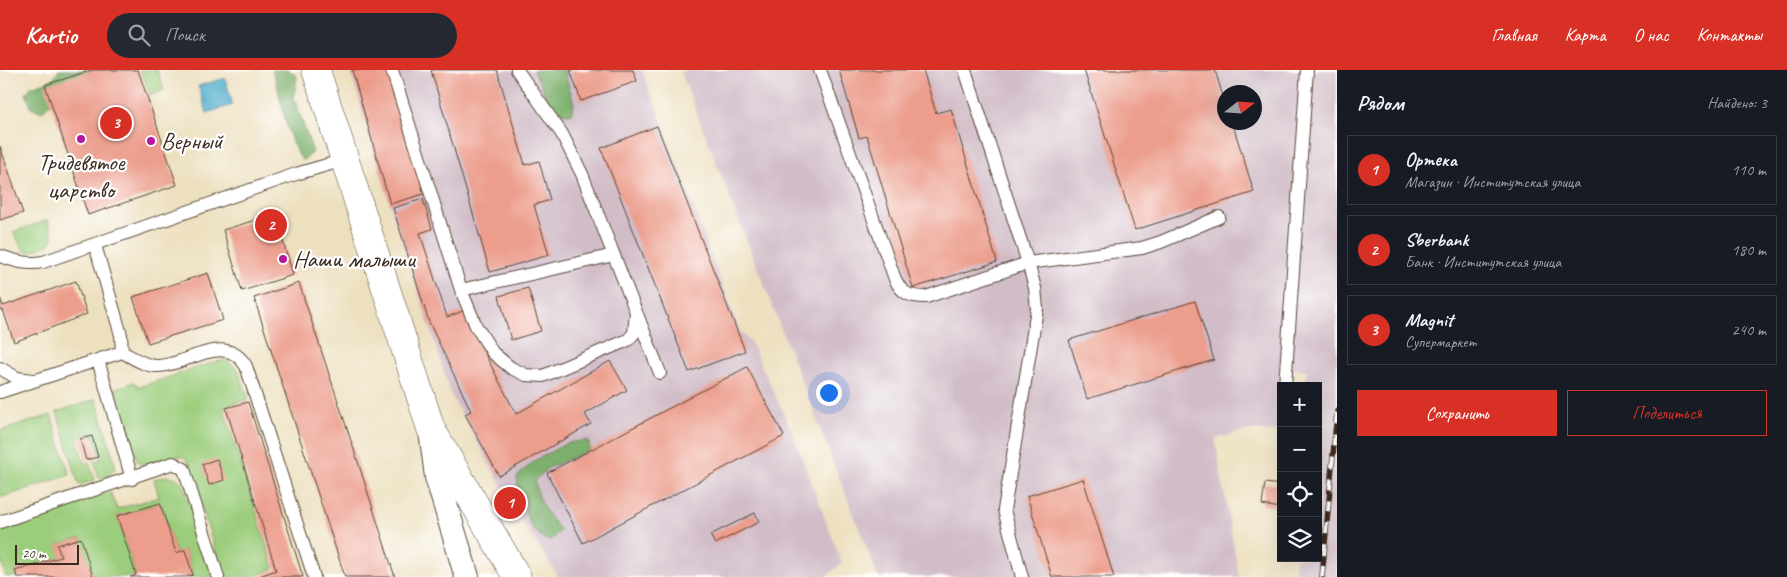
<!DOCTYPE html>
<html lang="ru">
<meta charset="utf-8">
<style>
body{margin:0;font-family:Caveat,sans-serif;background:#242831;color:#f1f3f6}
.controls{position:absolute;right:15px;bottom:15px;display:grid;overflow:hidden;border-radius:0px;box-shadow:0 5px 20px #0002}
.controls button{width:45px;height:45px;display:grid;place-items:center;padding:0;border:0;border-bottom:1px solid #363941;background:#171b24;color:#f1f3f6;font:25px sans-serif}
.compass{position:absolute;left:1217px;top:15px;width:45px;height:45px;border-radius:50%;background:#171b24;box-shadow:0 5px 20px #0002;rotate:73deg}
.scale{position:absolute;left:15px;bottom:12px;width:64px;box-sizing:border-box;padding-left:5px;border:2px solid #3b2a1e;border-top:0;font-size:14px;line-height:18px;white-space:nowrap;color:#3b2a1e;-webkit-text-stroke:4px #fff;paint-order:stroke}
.you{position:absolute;left:828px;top:322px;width:18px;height:18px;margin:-12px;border:4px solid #fff;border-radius:50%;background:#1a73e8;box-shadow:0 0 0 8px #1a73e833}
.badge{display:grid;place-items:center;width:32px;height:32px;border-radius:50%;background:#d93025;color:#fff;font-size:16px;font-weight:700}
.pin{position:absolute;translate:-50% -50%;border:2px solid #fff;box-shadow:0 1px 5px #0006}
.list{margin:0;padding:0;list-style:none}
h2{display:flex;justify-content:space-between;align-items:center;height:65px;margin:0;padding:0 20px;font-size:21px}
h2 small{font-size:16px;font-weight:400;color:#9ea1a6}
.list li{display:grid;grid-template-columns:32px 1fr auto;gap:15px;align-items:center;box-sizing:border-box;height:70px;margin:0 10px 10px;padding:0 10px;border:1px solid #363941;border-radius:0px}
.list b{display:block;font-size:19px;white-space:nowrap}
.list p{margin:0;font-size:16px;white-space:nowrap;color:#9ea1a6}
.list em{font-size:16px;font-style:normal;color:#9ea1a6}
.actions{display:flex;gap:10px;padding:15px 20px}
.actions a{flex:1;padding:11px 0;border:1px solid #d93025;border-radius:0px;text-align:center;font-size:18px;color:#d93025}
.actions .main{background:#d93025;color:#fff}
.icon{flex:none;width:28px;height:28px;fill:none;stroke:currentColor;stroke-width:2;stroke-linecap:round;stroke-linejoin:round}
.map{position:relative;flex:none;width:1337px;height:507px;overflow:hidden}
header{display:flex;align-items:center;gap:30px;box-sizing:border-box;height:70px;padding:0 25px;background:#d93025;color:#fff}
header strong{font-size:24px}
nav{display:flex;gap:28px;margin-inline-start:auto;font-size:18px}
.search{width:350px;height:45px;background:#242831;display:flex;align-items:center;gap:12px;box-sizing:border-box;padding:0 18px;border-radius:28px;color:#9ea1a6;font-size:19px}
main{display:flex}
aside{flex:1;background:#171b24}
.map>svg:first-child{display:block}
</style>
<header>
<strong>Kartio</strong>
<div class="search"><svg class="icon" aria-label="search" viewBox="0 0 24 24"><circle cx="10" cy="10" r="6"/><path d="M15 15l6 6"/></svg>Поиск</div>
<nav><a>Главная</a><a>Карта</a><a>О нас</a><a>Контакты</a></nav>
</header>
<main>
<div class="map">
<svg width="1337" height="507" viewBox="0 0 1337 507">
<rect width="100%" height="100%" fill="#fff"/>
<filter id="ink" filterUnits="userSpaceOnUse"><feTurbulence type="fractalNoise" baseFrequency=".02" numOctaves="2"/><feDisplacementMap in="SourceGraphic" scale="10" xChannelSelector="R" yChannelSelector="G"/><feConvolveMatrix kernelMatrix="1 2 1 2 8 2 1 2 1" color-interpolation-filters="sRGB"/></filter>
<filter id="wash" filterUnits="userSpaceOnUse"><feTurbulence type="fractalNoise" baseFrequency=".0096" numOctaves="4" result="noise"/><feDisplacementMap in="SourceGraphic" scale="20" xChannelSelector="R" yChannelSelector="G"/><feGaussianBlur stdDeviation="1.12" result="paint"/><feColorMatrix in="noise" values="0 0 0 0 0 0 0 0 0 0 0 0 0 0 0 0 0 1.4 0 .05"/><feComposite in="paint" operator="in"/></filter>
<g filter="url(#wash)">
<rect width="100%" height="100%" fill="#ede0bf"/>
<path fill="#d1bdc8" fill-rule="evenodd" d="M350,0H642L740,262L750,271L790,357L842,493L826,507H559L516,442L452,327L391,138Z
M680,0H1337V507H1294L1296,488H1318V316H1306L1307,300L1294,298L1292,316H1281V362L1249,360L1215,369L1239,507H878ZM1224,22H1254V52H1224Z"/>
<path fill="#9ccd7c" stroke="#6c7c4d" d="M140,0H157L164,20L150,25Z
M48,150L53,169L49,175L30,182L24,180L13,162Z
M225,290L237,298L249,329L223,337L274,499L251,507H223L189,393L184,387L178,386L144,395L137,391L114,319L134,312L139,317L214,292Z
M96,329L116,397L107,407L99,408L94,391L101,389L93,364L77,368L84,393L89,392L95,410L79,415L57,342Z
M51,345L70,405L0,428V361Z
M166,406L176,408L183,413L214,507H186L193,504L185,480L176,483L160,433L117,446L136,505L128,507H93L81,468L58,475L61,487L15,501L17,507H6L0,487V459L5,453L110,422L117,439L159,427L154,409Z"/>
<path fill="#7db06c" stroke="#5c6d45" d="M59,0H113L59,25L42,42L31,37L26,24L31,17C41,13 54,12 59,0Z
M272,0H289L297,6L294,28L313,82L303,91C284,68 283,27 272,0Z
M533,0H564L574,34L571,44L557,43C546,31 542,14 533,0Z
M588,370L590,380L548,398L535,410C537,429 548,448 561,460L550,471C536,466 529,455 525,441L527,435L518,416L517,407L534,391L567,373Z"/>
<path fill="#49aac9" stroke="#426a74" d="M225,8L233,35L207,43L198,16Z"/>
<g id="blocks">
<path fill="#ec9d8c" d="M92,0H138L177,115L88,145L45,15Z
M352,0H390L424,124L390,134Z
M431,0H497L525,95L539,91L550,130L534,135L549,185L490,202Z
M570,0H633L637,11L581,31Z
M839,0H923L936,43L951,39L997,192L913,218L867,66L859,68Z
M1084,0H1215L1224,30V52H1232L1254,122L1135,160Z
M657,56L745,281L689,302L601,78Z
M0,76L23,143L0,150Z
M423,129L432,159L420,163L447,247L463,241L516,344L610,291L627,320L585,344L591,354L499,406L465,344L471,341L429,252L393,138Z
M275,144L293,205L242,221L223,160Z
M208,203L223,250L148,273L133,227Z
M76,211L87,244L14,272L3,240H0V228L3,236Z
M299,213L358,392L395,507H345L254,228Z
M528,218L541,261L511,270L499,226Z
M1195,231L1214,290L1087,329L1069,270Z
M747,297L784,366L583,473L547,403Z
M248,332L303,507H257L276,500L226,338Z
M92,366L98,387L86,390L80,369Z
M217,389L224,410L209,415L202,394Z
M1083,409L1114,507H1052L1027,426Z
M1265,413L1281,415V438L1262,435Z
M513,416L524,436L510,444L499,424Z
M160,433L176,483L185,480L193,505L186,507H130L136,505L117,446Z
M755,443L759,452L715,474L710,465Z
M81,468L93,507H17L15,501L61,487L57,475Z"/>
</g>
</g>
<g filter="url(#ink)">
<use href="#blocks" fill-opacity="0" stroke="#564536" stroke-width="1"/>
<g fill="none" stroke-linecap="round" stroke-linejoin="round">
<g stroke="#564536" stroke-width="14">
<path id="lane" d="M392,0L461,220L476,256L493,283L511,298L526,305L543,306L628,270L634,263L636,242
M517,0L562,64L582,104L660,303
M820,0L895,209C902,224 910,227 926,227L1028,193L965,0
M0,186C15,191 27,195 43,192L296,104L344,90
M461,220L614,185
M122,282C132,287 146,297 158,296C188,295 225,261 246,296L314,507
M98,290L132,409
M0,298L17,308L33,310
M1285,316L1307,0
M0,322L122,282L121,265L95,175
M0,452L173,393L184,399L218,507
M1022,507L1004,440L1037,239L1035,218L1028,193L1142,178L1161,172L1219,147"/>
</g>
<g stroke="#564536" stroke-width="26">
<path id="street" d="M431,361L437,407L467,507"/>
</g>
<g stroke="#564536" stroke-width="29">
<path id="secondary" d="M316,0L431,359L517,507"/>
</g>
<use href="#lane" stroke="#fff" stroke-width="12"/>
<use href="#street" stroke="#fff" stroke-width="24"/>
<use href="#secondary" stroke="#fff" stroke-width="28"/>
<g stroke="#3b2a1e" stroke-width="5.5">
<path id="rail" d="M1322,507L1337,341"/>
</g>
<use href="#rail" stroke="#fff" stroke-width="4" stroke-dasharray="11" stroke-linecap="butt"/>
</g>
</g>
<g fill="#b5179e" stroke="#fff" stroke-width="2">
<circle cx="81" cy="69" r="5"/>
<circle cx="151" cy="71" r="5"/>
<circle cx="283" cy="189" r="5"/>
</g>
<g text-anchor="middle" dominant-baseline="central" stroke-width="4.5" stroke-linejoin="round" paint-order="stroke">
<g font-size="24" fill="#3b2a1e" stroke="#fff" text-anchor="start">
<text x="161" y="71">Верный</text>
<text x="81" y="92" text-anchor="middle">Тридевятое<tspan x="81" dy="28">царство</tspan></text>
<text x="293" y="189">Наши малыши</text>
</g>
</g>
</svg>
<div class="controls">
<button>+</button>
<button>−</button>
<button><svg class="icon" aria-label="locate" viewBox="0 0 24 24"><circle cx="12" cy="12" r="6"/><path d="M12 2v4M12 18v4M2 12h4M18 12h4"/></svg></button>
<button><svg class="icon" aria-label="layers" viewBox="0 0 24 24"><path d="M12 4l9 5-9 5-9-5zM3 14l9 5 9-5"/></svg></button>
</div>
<svg class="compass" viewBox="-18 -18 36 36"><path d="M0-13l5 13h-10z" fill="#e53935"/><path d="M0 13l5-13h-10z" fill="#9ea1a6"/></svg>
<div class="scale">20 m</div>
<div class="you"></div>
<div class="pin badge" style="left:510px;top:433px">1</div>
<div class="pin badge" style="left:271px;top:155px">2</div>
<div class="pin badge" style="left:116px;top:53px">3</div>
</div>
<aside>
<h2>Рядом<small>Найдено: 3</small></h2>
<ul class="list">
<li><span class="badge">1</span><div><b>Ортека</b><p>Магазин · Институтская улица</p></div><em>110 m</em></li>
<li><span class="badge">2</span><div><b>Sberbank</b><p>Банк · Институтская улица</p></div><em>180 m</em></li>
<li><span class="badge">3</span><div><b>Magnit</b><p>Супермаркет</p></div><em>240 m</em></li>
</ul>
<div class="actions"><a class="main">Сохранить</a><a>Поделиться</a></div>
</aside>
</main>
